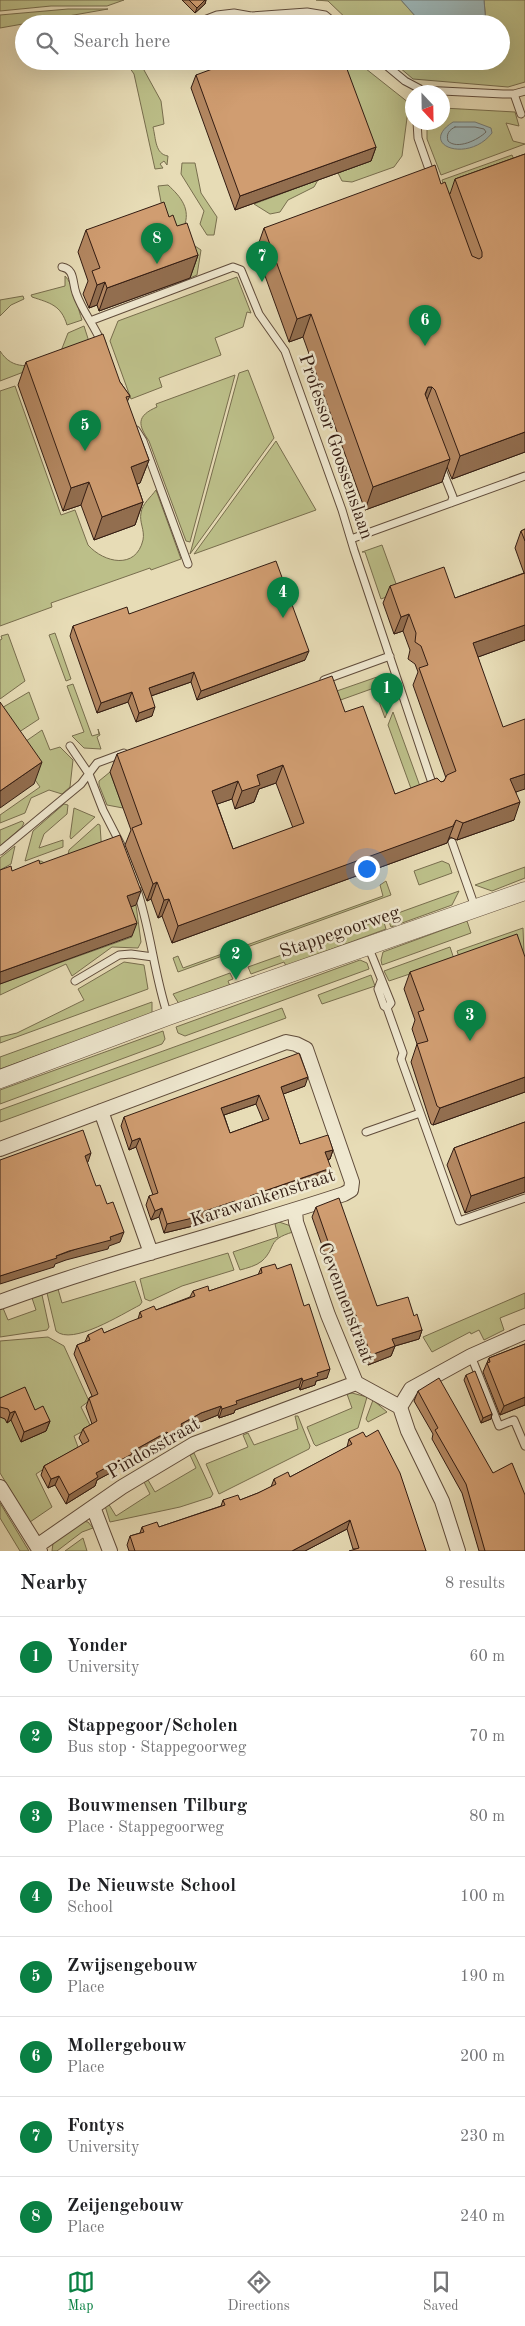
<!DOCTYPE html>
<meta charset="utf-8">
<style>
body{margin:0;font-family:"Old Standard TT",serif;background:#f6f6f6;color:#202124}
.compass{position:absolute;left:405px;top:85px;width:45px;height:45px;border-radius:50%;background:#fff;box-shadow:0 5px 20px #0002;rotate:158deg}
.you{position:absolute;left:366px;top:868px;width:18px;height:18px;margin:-12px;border:4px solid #fff;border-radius:50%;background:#1a73e8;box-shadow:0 0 0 8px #1a73e833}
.badge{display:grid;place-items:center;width:32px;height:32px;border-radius:50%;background:#0b8043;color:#fff;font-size:16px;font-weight:700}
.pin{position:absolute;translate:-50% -41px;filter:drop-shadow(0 1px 2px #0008)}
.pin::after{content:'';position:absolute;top:26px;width:18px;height:15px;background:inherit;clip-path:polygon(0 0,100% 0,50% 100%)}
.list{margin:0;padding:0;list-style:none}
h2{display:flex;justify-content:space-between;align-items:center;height:65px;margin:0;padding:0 20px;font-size:21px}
h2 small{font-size:16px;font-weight:400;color:#757577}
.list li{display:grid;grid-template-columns:32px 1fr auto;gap:15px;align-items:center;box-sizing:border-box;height:80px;padding:0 20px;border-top:1px solid #e0e0e0}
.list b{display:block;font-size:19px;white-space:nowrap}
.list p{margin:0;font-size:16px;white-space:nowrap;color:#757577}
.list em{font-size:16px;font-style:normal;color:#757577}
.icon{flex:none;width:28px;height:28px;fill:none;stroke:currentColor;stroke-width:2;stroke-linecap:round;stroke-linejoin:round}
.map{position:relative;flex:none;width:525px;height:1551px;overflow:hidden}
.search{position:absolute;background:#fff;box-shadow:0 5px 20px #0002;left:15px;right:15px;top:15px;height:55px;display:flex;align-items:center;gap:12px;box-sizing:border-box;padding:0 18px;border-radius:28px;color:#757577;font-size:19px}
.sheet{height:705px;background:#fff}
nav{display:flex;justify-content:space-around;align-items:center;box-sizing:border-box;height:70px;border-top:1px solid #e0e0e0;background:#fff;font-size:14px;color:#757577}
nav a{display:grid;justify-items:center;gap:2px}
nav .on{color:#0b8043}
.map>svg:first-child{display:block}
</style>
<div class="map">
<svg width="525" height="1551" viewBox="0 0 525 1551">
<rect width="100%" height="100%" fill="#e7dcb6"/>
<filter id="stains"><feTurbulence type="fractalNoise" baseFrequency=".004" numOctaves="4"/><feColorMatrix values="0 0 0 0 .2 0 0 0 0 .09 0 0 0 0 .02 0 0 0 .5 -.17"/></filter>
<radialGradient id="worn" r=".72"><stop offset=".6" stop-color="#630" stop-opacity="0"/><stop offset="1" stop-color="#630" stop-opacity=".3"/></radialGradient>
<path fill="#bcbf89" stroke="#786e4e" d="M0,0H124L107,6H51L0,11Z
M316,0H401L417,18L427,24H352L328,1Z
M484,0H525V82L508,87L413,79L392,61H501V24H486Z
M68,9H108L0,28V15Z
M125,61H139L161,101L164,124L153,127C156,139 155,154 168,156L167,165L164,161L160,164L163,168L155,169L134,74Z
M334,61H356L409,103L402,156L394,167L352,182L342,181L338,173L370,161Z
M443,108L515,112L519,126L506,123L513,141L525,144L441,175L427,139V123L442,122Z
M512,155L514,160L449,201L442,180Z
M182,163H195L201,193L217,217L214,235H207L200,224L204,211L181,174Z
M318,180L314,187L288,200L280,212L270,214L254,204Z
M168,185C181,197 191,209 184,227L192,244L201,250L197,275L190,278L162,207L158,186Z
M65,276C73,283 78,309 82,320L67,325C61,305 50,303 32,297L31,295L65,286Z
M237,277L251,313L247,312L243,327L215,338L221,355L159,378L162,387L131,399L110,341L118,321Z
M23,296L24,299L11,305L0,316V300Z
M84,326L91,348L61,351L68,333Z
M0,351C13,371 30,366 50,362L0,381Z
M248,370L274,438L190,554L239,373Z
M235,375L190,542L186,541L149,441C138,425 136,416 157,407L156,404Z
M15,386L61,515L75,510L88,545C104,563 136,570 143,540C145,530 139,522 141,513C142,504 151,497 156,490L181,559L151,570L150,568L51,603L52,607L0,626V391Z
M276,441L316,510L194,554Z
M382,545L399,592L381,599L365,552H362Z
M55,633L71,679L66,681L49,635Z
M8,634L25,681L0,699V640L2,639L1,636Z
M377,677L381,679L390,705L385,718L374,688L335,702L331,693Z
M73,684L92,736L99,734L98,729L100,735L97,737L101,749L84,748L72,736L84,732L67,686Z
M29,692L39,719L10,738L0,709Z
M393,712L425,800L413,794L388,725Z
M42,730L50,750L60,747L73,760L70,787L62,794L49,790L31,798L25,813L0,823V815L40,787L17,754L16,748Z
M110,772L123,808L107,805L99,785V781Z
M64,804L68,805L67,814L44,834L39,848L63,840V847L25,861L33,831Z
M74,808L95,817L71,839L70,837Z
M22,821L24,823L22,827L0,846V830Z
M98,824L100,825L102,854L22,883L20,879L17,880L23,867L41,861L50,866L67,860L69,850Z
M15,846L11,864L0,870V858Z
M442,861L449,864L452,873L419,885L414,871Z
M525,867V878L492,891L475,885Z
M386,881L391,895L178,972L173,958L178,956L183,968L383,896L380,885Z
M459,891L452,905L391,927L387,917Z
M136,905L141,942L138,948L112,947L72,976L66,964L0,995V984L132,937L122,910Z
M383,919L386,929L286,966L284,962L251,974L248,967Z
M467,921L471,933L382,965L381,960L383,952Z
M523,928L525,980L459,957L457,951Z
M450,947L454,959L389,981L384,971Z
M360,960L367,963L369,969L185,1036L178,1033L176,1027Z
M124,962L144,965L148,989L0,1043V1037L17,1033L84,1000L78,989Z
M230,973L233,979L228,981L230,986L179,1004L173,994Z
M371,975L375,986L322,1004L318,995Z
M152,1002V1014L0,1069V1057Z
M282,1008L286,1018L0,1122V1110Z
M163,1031L165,1039L162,1044L0,1104V1090Z
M279,1222L291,1226L293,1232C266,1240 277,1247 262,1261C256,1266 247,1268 240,1270L233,1252L278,1237L275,1224Z
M228,1253L234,1270L182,1286L150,1301L145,1299L140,1279Z
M135,1281L142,1302L140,1305C122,1314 72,1346 56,1331L47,1293L58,1289L62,1303Z
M525,1293V1308L500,1318L504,1330L484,1340L479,1330L471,1334L470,1332L432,1352L423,1337Z
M42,1295L49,1327L47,1330L0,1337V1309L3,1308L8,1320L36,1310L32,1298Z
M48,1337L64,1346L89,1401L81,1407L91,1427L74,1436L78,1447L36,1474L52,1507L30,1522L0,1473V1341Z
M352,1393L367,1397L358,1428L316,1446L314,1444L307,1427L352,1408L347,1394Z
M373,1400L387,1412L368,1422L366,1419Z
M295,1416H298L310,1446L309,1449L219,1494L206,1464L248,1447L243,1435L248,1433L254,1445L298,1429Z
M194,1453L213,1494L211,1497L180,1507L110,1522L105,1506L108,1503L116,1516L150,1494L144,1482L148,1480L155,1492L196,1468L190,1455Z
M0,1503L29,1551H20L0,1518Z
M82,1521L88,1522L93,1528L82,1532L57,1551H52L53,1543Z
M83,1538L87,1551H65Z"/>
<path fill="#9db8ba" stroke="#737a77" d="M401,0H484L486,24H427L417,18Z
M453,122H475L491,128L492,133C468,164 417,145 453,122Z"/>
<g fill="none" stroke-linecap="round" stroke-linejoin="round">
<path stroke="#686a66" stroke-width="1" d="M455,127H475L484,129L486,132C478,140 457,150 448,141C446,134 449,130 455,127Z"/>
<g stroke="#604c3b" stroke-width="9">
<path id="service" d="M199,22L217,15L234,13L251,16L307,12L325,15L336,24
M173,24L199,22L213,24
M226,24L235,23L251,16
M381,61L405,81L422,90L503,94H514L525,91
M514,94L521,114
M417,122L418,138L431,175
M62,267C75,269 72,282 76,293C82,311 95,326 102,344
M90,321L233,267L241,270L259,314L285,351L342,510L354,550L434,789
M136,430L143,441L188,564
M441,467L453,497L451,503
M351,539L525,476
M324,680L390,656
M70,746L89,774L103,810L121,845
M452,842L475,907
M0,851L81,784L97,763L124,753
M137,890C151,931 154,975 168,1016
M368,946L391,1003L387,1008L403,1053L401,1059L459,1221L525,1198
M75,981L119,955L131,954L153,957
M381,981L378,989L384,1006L387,1008
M366,1132L420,1113
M471,1356L499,1426L514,1420L525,1446"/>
</g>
<g stroke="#604c3b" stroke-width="16">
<path id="minor" d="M101,1111L151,1253
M0,1149L286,1042L296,1044L306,1049L352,1182L351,1190L344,1194C230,1232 113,1260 0,1302
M295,1211L296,1222L328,1315L356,1383L400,1407L408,1431L442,1501L458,1551
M400,1407L411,1389L471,1356L525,1332
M0,1487L40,1551
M93,1507L110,1551
M37,1546L122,1487L194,1444L356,1383"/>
</g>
<g stroke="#604c3b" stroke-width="19">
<path id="tertiary" d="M0,1079L168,1016L525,891"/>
</g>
<use href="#service" stroke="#efe8d0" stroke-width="7"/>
<use href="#minor" stroke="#efe8d0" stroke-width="14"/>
<use href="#tertiary" stroke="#efe8d0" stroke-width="18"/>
</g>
<path fill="#b38761" stroke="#331c12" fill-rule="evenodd" d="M182,0H206L205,4L195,13Z
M196,75L376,147L371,161L235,210L191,88Z
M525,154V452L452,479L447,467L442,482L365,510L303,337L289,342L256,251L264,228L441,184L450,194L455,179Z
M169,217L198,255L190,278L99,311L97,305L89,308L83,294L88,281L78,252L86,230Z
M26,362L120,382L130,396L127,402L149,460L140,483L137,484L143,502L135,525L94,540L81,505L63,511L18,385Z
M525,529V640L478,657L516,792L514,820L457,840L450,837L447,843L172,943L162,916L158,918L151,899L147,901L125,845L131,830L110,772L117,754L345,712L395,794L441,782L444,781L446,778L413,685L418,672L415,664L408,659L410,650L403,631L394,634L383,603L390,586L455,598L524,573L515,548L521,531ZM276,783L293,828L233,849L217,804L232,799L235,809L254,802L259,789Z
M129,614L305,660L197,700L191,682L151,696L152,716L136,722L128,702L97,713L70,636L73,626Z
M525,957V1092L433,1125L431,1124L411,1062L417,1044L412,1029L415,1020L404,989L410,972Z
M305,1086L283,1094L300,1144L333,1150L330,1159L328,1160L327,1177L248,1204L247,1207L232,1212V1210L195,1222L193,1226L164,1233L159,1217L151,1220L146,1205L149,1196L153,1195L136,1147L129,1150L121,1126L124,1117ZM256,1104L263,1121L230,1133L224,1115Z
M525,1122L465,1213L447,1165L454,1148Z
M316,1207L377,1306L414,1316L422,1330L419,1339L395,1346L391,1356L368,1365L353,1324L350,1325L312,1217Z
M261,1268L277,1269L327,1378L316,1381L315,1385L300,1390L299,1387L235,1410L234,1413L219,1418L218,1415L198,1423L180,1432L179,1435L165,1443L164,1441L130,1459L129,1463L97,1480L95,1486L66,1504L55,1485L48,1488L41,1475L44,1466L83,1445L79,1438L83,1429L92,1424L86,1407L89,1398L92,1396L74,1354L77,1345L85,1342L88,1335L104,1333L138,1319L140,1312L156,1310L190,1297L193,1291H209L258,1275Z
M525,1344V1405L500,1415L483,1372L489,1358Z
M466,1375L492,1414L491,1419L481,1423L464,1380Z
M418,1391L493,1473L525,1551H479L462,1493L432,1439L433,1434L414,1401Z
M0,1398L35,1410L50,1421L46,1431L21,1442L11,1420L7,1423L5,1419L0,1417Z
M349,1439L426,1551L353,1549L347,1529L305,1551H129L127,1545L130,1536L140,1533L142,1527H159L221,1506L223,1500H240L258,1493L271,1487L274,1479L290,1477L347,1447Z"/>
<path fill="#926e4f" stroke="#331c12" d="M205,0H206L205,4L195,13L197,8Z
M376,147L371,161L235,210L240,196Z
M198,255L190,278L99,311L107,288Z
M105,282L97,305L89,308L97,285Z
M311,314L303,337L289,342L297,319Z
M428,387H432L423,410H420Z
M525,432V452L452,479L460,456Z
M450,459L442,482L365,510L373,487Z
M149,460L140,483L122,490L131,467Z
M89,482L81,505L63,511L71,488Z
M143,502L135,525L94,540L102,517Z
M409,614L403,631L394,634L401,617Z
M525,625V640L467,661L473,643Z
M309,651L305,660L197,700L201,691Z
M194,672L191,682L145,698L149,688Z
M132,692L128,702L97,713L101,703Z
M155,707L152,716L136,722L139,713Z
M42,762L34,784L0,808V791Z
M283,765L276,783L259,789L254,802L235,809L242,791L257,775Z
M525,774V789L504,796L510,779Z
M238,781L232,799L206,808L212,791Z
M520,802L514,820L457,840L463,823Z
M456,820L447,843L172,943L178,926Z
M157,882L151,899L147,901L153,884Z
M141,891L136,905L122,910L127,896Z
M169,899L162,916L158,918L164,900Z
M137,923L132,936L0,984V972Z
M308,1077L305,1086L278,1096L281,1087Z
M525,1077V1092L433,1125L440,1108Z
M259,1095L256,1104L218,1117L221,1108Z
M140,1138L136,1147L129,1150L132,1141Z
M333,1150L330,1159L322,1161L325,1152Z
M91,1153L88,1162L82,1165L85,1156Z
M331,1168L327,1177L248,1204L247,1207L232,1212L236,1203L250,1196Z
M525,1177V1192L465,1213L471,1196Z
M235,1201L232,1210L195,1222L193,1226L164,1233L167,1224Z
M162,1208L159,1217L151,1220L155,1211Z
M124,1232L120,1242L109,1246L108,1249L66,1260L55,1264L54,1267L0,1284V1276Z
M356,1315L353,1324L350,1325L354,1316Z
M422,1330L419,1339L388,1348L392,1339Z
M395,1346L391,1356L368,1365L371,1355Z
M330,1369L327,1378L316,1381L315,1385L300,1390L303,1381L317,1373Z
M302,1378L299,1387L235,1410L234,1413L219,1418L222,1409L236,1401Z
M525,1397V1405L500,1415L504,1406Z
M221,1406L218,1415L198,1423L180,1432L179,1435L165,1443L169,1434L181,1424L201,1413Z
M15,1411L11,1420L7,1423L10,1413Z
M492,1414L491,1419L481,1423L483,1418Z
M50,1421L46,1431L21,1442L24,1432Z
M167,1432L164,1441L130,1459L129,1463L97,1480L95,1486L66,1504L69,1495L96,1473L131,1452Z
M59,1476L55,1485L48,1488L51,1479Z
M350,1520L347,1529L305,1551H292Z"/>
<path fill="#d09d71" stroke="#331c12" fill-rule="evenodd" d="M189,0H205L197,8Z
M234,61H344L376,147L240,196L196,75Z
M525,154V432L460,456L435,390L432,387H428L425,394L450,459L373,487L311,314L297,319L264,228L435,165L441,184L445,182L472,256L479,259L482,257V252L455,179Z
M164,202L169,217L173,215L177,226L187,223L198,255L107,288L105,282L97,285L92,271L100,268L86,230Z
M103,334L120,382L130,396L126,397L149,460L131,467L143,502L102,517L89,482L71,488L26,362Z
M525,529V541L521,531Z
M276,561L309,651L201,691L194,672L149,688L155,707L139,713L132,692L101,703L73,626L127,607L129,614Z
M444,567L455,598L525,573V625L473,643L503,727L525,719V774L510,779L520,802L463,823L456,820L453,826L178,926L169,899L164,900L157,882L153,884L132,828L142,824L117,754L332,676L345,712L363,706L395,794L437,778L441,782L444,781L447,775L456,771L419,668L428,665L421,646L415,642L416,633L409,614L401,617L390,586ZM283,765L304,823L233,849L212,791L238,781L242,791L260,785L257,775Z
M0,702L42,762L0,791Z
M120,835L141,891L127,896L137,923L0,972V870L11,866L12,871L39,860L40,864Z
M517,934L525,957V1077L440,1108L437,1106L417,1044L428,1041L418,1012L424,1010L410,972Z
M299,1053L308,1077L281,1087L300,1144L328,1135L333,1150L325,1152L331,1168L250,1196L251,1198L236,1203L235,1201L196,1214L197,1217L167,1224L162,1208L155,1211L149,1196L158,1193L140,1138L132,1141L124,1117ZM259,1095L269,1119L230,1133L221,1108Z
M525,1122V1177L471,1196L454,1148Z
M83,1130L91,1153L85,1156L96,1186L100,1185L107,1204L113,1202L124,1232L110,1237L111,1240L69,1251L56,1256L57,1258L0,1276V1160Z
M339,1198L377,1306L408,1297L414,1316L417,1314L422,1330L392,1339L395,1346L371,1355L356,1315L354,1316L316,1207Z
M275,1264L277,1269L291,1264L304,1306L309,1304L330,1369L317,1373L318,1376L303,1381L302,1378L236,1401L237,1404L222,1409L221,1406L201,1413L181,1424L182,1426L169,1434L167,1432L131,1452L132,1454L96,1473L98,1477L69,1495L59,1476L51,1479L44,1466L89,1441L83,1429L97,1421L89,1398L98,1394L77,1345L90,1340L88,1335L102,1328L104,1333L129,1322L142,1317L140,1312L154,1306L156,1310L195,1296L193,1291L208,1286L209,1291L262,1273L261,1268Z
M525,1344V1397L504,1406L487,1363L490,1362L489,1358Z
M475,1371L492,1414L483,1418L466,1375Z
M439,1378L493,1473L512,1463L525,1495V1551H485L466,1484L435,1430L438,1428L418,1391Z
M25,1387L35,1410L43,1406L50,1421L24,1432L15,1411L10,1413L8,1409L0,1407V1398Z
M378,1430L400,1473L426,1551H349L359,1548L350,1520L292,1551H135L130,1536L144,1532L142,1527L157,1522L159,1527L225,1505L223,1500L238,1495L240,1500L258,1493L276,1484L274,1479L288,1472L290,1477L352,1444L349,1439L363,1432L366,1437Z"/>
<g text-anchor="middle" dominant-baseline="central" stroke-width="5" stroke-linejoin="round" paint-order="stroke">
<g font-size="19" fill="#331c12" stroke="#efe8d0">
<text transform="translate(335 447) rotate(71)">Professor Goossenslaan</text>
<text transform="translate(340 933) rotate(-19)">Stappegoorweg</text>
<text transform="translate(263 1199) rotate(-18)">Karawankenstraat</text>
<text transform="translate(345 1303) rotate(69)">Cevennenstraat</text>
<text transform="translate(154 1449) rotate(-30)">Pindosstraat</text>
</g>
</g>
<rect width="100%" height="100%" filter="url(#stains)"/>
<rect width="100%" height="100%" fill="url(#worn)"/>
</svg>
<svg class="compass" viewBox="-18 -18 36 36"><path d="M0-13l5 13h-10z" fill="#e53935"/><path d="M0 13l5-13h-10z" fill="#757577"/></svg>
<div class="you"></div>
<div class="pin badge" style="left:387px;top:714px">1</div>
<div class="pin badge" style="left:236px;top:980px">2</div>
<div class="pin badge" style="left:470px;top:1041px">3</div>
<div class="pin badge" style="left:283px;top:618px">4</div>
<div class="pin badge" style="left:85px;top:451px">5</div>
<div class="pin badge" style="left:425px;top:346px">6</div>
<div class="pin badge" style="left:262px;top:282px">7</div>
<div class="pin badge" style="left:157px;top:264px">8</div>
<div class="search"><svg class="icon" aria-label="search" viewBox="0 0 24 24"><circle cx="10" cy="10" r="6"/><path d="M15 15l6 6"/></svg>Search here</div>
</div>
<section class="sheet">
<h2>Nearby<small>8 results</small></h2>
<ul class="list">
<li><span class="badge">1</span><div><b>Yonder</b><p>University</p></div><em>60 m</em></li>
<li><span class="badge">2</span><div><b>Stappegoor/Scholen</b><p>Bus stop · Stappegoorweg</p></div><em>70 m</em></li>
<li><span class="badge">3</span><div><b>Bouwmensen Tilburg</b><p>Place · Stappegoorweg</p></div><em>80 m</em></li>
<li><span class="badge">4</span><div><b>De Nieuwste School</b><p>School</p></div><em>100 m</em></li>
<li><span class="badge">5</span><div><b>Zwijsengebouw</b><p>Place</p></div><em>190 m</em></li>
<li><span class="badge">6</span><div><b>Mollergebouw</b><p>Place</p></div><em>200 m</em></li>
<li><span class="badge">7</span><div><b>Fontys</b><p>University</p></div><em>230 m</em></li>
<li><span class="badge">8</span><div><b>Zeijengebouw</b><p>Place</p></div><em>240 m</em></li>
</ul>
</section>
<nav>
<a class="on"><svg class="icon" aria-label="map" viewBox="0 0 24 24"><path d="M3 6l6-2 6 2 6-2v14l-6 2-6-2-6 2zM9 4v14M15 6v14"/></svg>Map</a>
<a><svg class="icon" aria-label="directions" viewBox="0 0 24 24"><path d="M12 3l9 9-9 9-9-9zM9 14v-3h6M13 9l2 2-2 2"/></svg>Directions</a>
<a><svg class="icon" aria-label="saved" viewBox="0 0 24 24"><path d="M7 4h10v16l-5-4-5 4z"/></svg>Saved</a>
</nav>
